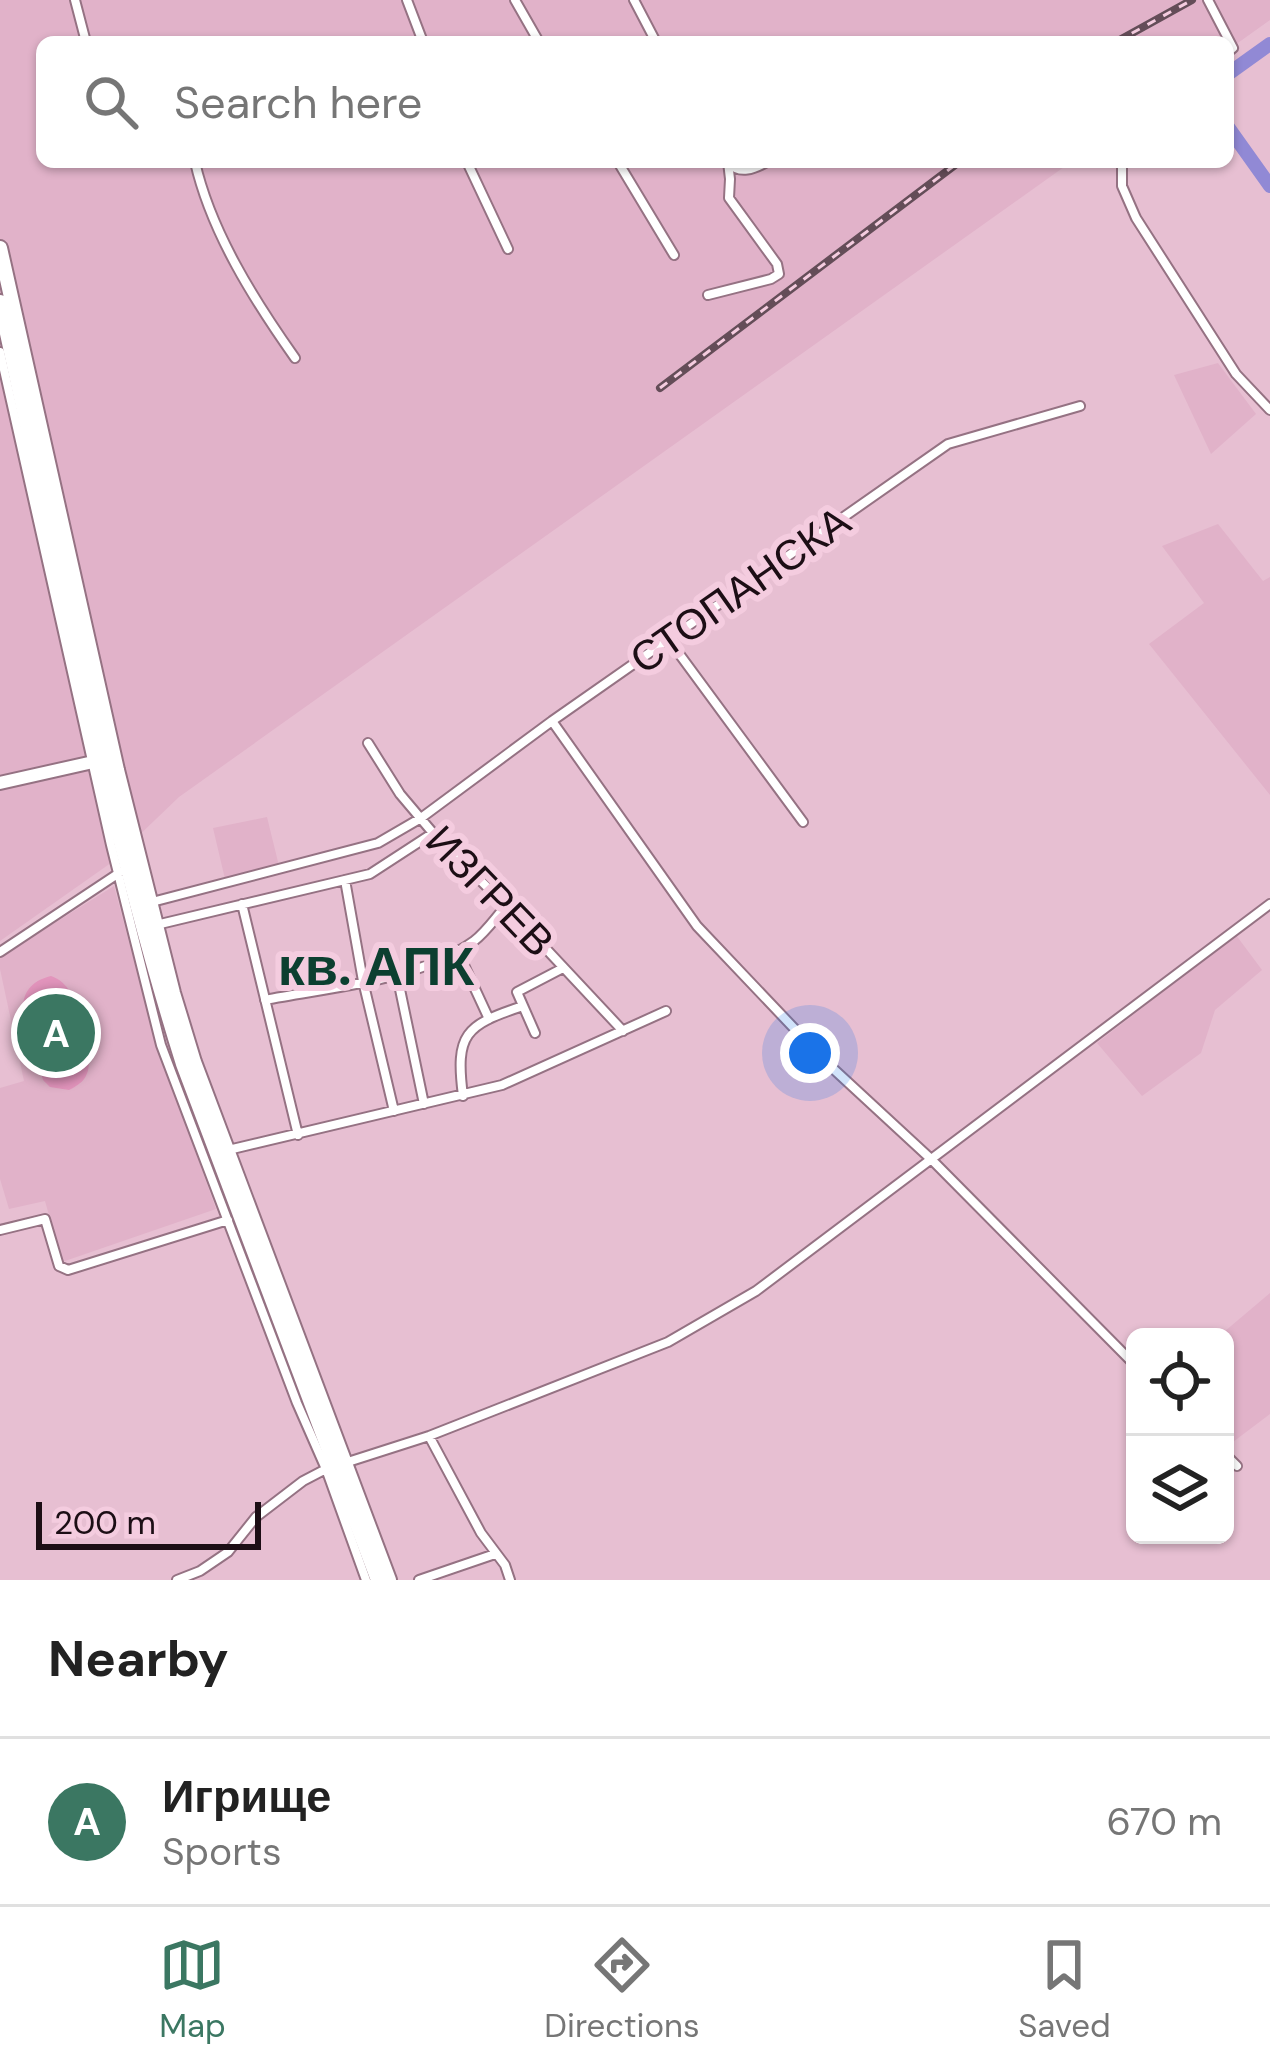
<!DOCTYPE html>
<meta charset="utf-8">
<style>
body{margin:0;font-family:"DM Sans",sans-serif;background:#f2f2f2;color:#222}
.controls{position:absolute;right:36px;bottom:36px;display:grid;overflow:hidden;border-radius:18px;box-shadow:0 3px 9px #0004}
.controls button{width:108px;height:108px;display:grid;place-items:center;padding:0;border:0;border-bottom:3px solid #e0e0e0;background:#fff;color:#222;font:60px sans-serif}
.scale{position:absolute;left:36px;bottom:30px;width:225px;box-sizing:border-box;padding-left:12px;border:6px solid #1c0e15;border-top:0;font-size:33px;line-height:42px;white-space:nowrap;color:#1c0e15;-webkit-text-stroke:9px #f4ccdf;paint-order:stroke}
.you{position:absolute;left:810px;top:1053px;width:42px;height:42px;margin:-30px;border:9px solid #fff;border-radius:50%;background:#1a73e8;box-shadow:0 0 0 18px #1a73e833}
.badge{display:grid;place-items:center;width:78px;height:78px;border-radius:50%;background:#3b7762;color:#fff;font-size:39px;font-weight:700}
.pin{position:absolute;translate:-50% -50%;border:6px solid #fff;box-shadow:0 3px 12px #0006}
.list{margin:0;padding:0;list-style:none}
h2{display:flex;justify-content:space-between;align-items:center;height:156px;margin:0;padding:0 48px;font-size:51px}
h2 small{font-size:39px;font-weight:400;color:#767676}
.list li{display:grid;grid-template-columns:78px 1fr auto;gap:36px;align-items:center;box-sizing:border-box;height:168px;padding:0 48px;border-top:3px solid #e0e0e0}
.list b{display:block;font-size:45px;white-space:nowrap}
.list p{margin:0;font-size:39px;white-space:nowrap;color:#767676}
.list em{font-size:39px;font-style:normal;color:#767676}
.icon{flex:none;width:66px;height:66px;fill:none;stroke:currentColor;stroke-width:2;stroke-linecap:round;stroke-linejoin:round}
.map{position:relative;flex:none;width:1270px;height:1580px;overflow:hidden}
.search{position:absolute;background:#fff;box-shadow:0 3px 9px #0004;left:36px;right:36px;top:36px;height:132px;display:flex;align-items:center;gap:30px;box-sizing:border-box;padding:0 42px;border-radius:18px;color:#767676;font-size:45px}
.sheet{height:324px;background:#fff}
nav{display:flex;justify-content:space-around;align-items:center;box-sizing:border-box;height:168px;border-top:3px solid #e0e0e0;background:#fff;font-size:33px;color:#767676}
nav a{display:grid;justify-items:center;gap:6px}
nav .on{color:#3b7762}
.map>svg:first-child{display:block}
</style>
<div class="map">
<svg width="1270" height="1580" viewBox="0 0 1270 1580">
<rect width="100%" height="100%" fill="#e7bfd2"/>
<path fill="#e1b2c9" d="M0,0H1270V20L1228,50V42H42V162H1071L179,797L108,865L0,941Z
M1218,363L1256,414L1211,454L1174,375Z
M1218,524L1263,581L1270,577V795L1149,644L1204,603L1162,546Z
M267,817L279,866L225,879L213,828Z
M114,886L155,1040L216,1209L62,1262L45,1201L9,1209L0,1179V1088L24,1081L0,969V957Z
M1236,935L1262,970L1215,1010L1201,1053L1142,1096L1097,1043Z
M1270,1293V1414L1225,1448V1337H1218Z"/>
<path fill="#e294bc" d="M51,976C81,986 82,1033 89,1060C89,1077 83,1083 69,1090L50,1087L43,1080L23,1005C25,988 35,980 51,976Z"/>
<g fill="none" stroke-linecap="round" stroke-linejoin="round">
<path stroke="#9189d5" stroke-width="14" d="M1228,74L1270,44
M1228,127L1270,186"/>
<g stroke="#957283" stroke-width="12">
<path id="minor" d="M75,0L86,42
M407,0L423,42
M515,0L539,42
M634,0L656,42
M1208,0L1233,48L1228,52
M195,162C211,232 254,300 295,358
M467,162L508,249
M618,162L674,255
M1122,162V186L1136,218L1236,374L1270,410
M729,163C740,175 754,169 767,162
M708,295L771,279L779,274L777,264L729,198L730,179L728,162
M0,352L111,845L161,1045L297,1403L326,1469L366,1580
M669,640L803,822
M552,721L697,926L827,1063L932,1160L1135,1365
M368,743L400,794L433,833L506,906L623,1031
M345,880L363,981L394,1111
M152,902L378,843L421,818L552,721L948,444L1080,406
M242,904L298,1135
M156,925L370,874L433,833
M457,950L489,1019
M0,952L119,873
M397,975L424,1104
M265,1000C331,987 419,981 474,941C486,932 496,917 506,906
M535,1033L517,992L563,968
M463,1096C455,1034 465,1025 523,1006
M224,1151L502,1085L666,1011
M0,1230L45,1219L59,1266L68,1270L228,1220
M429,1436L481,1533L505,1565L510,1580
M1225,1454L1237,1466
M177,1580L200,1571L228,1552L256,1517L303,1481L326,1469L429,1436L668,1342L756,1291L1270,904
M419,1580L495,1554"/>
</g>
<g stroke="#957283" stroke-width="16">
<path id="secondary" d="M0,783L102,760"/>
</g>
<g stroke="#957283" stroke-width="18">
<path id="primary" d="M0,248L117,770L173,993L194,1062L389,1580
M0,302C57,557 105,815 183,1064L378,1580"/>
</g>
<use href="#minor" stroke="#fff" stroke-width="8"/>
<use href="#secondary" stroke="#fff" stroke-width="12"/>
<use href="#primary" stroke="#fff" stroke-width="14"/>
<g stroke="#644d58" stroke-width="8">
<path id="rail" d="M1116,42L1192,0
M660,388L959,162"/>
</g>
<use href="#rail" stroke="#f4ccdf" stroke-width="3" stroke-dasharray="9" stroke-linecap="butt"/>
</g>
<g text-anchor="middle" dominant-baseline="central" stroke-width="12" stroke-linejoin="round" paint-order="stroke">
<g font-size="42" fill="#1c0e15" stroke="#f4ccdf">
<text transform="translate(740 590) rotate(-35)">СТОПАНСКА</text>
<text transform="translate(490 891) rotate(46)">ИЗГРЕВ</text>
</g>
<g font-size="54" font-weight="bold" fill="#0c3f30" stroke="#f4ccdf">
<text x="376" y="966">кв. АПК</text>
</g>
</g>
</svg>
<div class="controls">
<button><svg class="icon" aria-label="locate" viewBox="0 0 24 24"><circle cx="12" cy="12" r="6"/><path d="M12 2v4M12 18v4M2 12h4M18 12h4"/></svg></button>
<button><svg class="icon" aria-label="layers" viewBox="0 0 24 24"><path d="M12 4l9 5-9 5-9-5zM3 14l9 5 9-5"/></svg></button>
</div>
<div class="scale">200 m</div>
<div class="you"></div>
<div class="pin badge" style="left:56px;top:1033px">A</div>
<div class="search"><svg class="icon" aria-label="search" viewBox="0 0 24 24"><circle cx="10" cy="10" r="6"/><path d="M15 15l6 6"/></svg>Search here</div>
</div>
<section class="sheet">
<h2>Nearby<small></small></h2>
<ul class="list">
<li><span class="badge">A</span><div><b>Игрище</b><p>Sports</p></div><em>670 m</em></li>
</ul>
</section>
<nav>
<a class="on"><svg class="icon" aria-label="map" viewBox="0 0 24 24"><path d="M3 6l6-2 6 2 6-2v14l-6 2-6-2-6 2zM9 4v14M15 6v14"/></svg>Map</a>
<a><svg class="icon" aria-label="directions" viewBox="0 0 24 24"><path d="M12 3l9 9-9 9-9-9zM9 14v-3h6M13 9l2 2-2 2"/></svg>Directions</a>
<a><svg class="icon" aria-label="saved" viewBox="0 0 24 24"><path d="M7 4h10v16l-5-4-5 4z"/></svg>Saved</a>
</nav>
